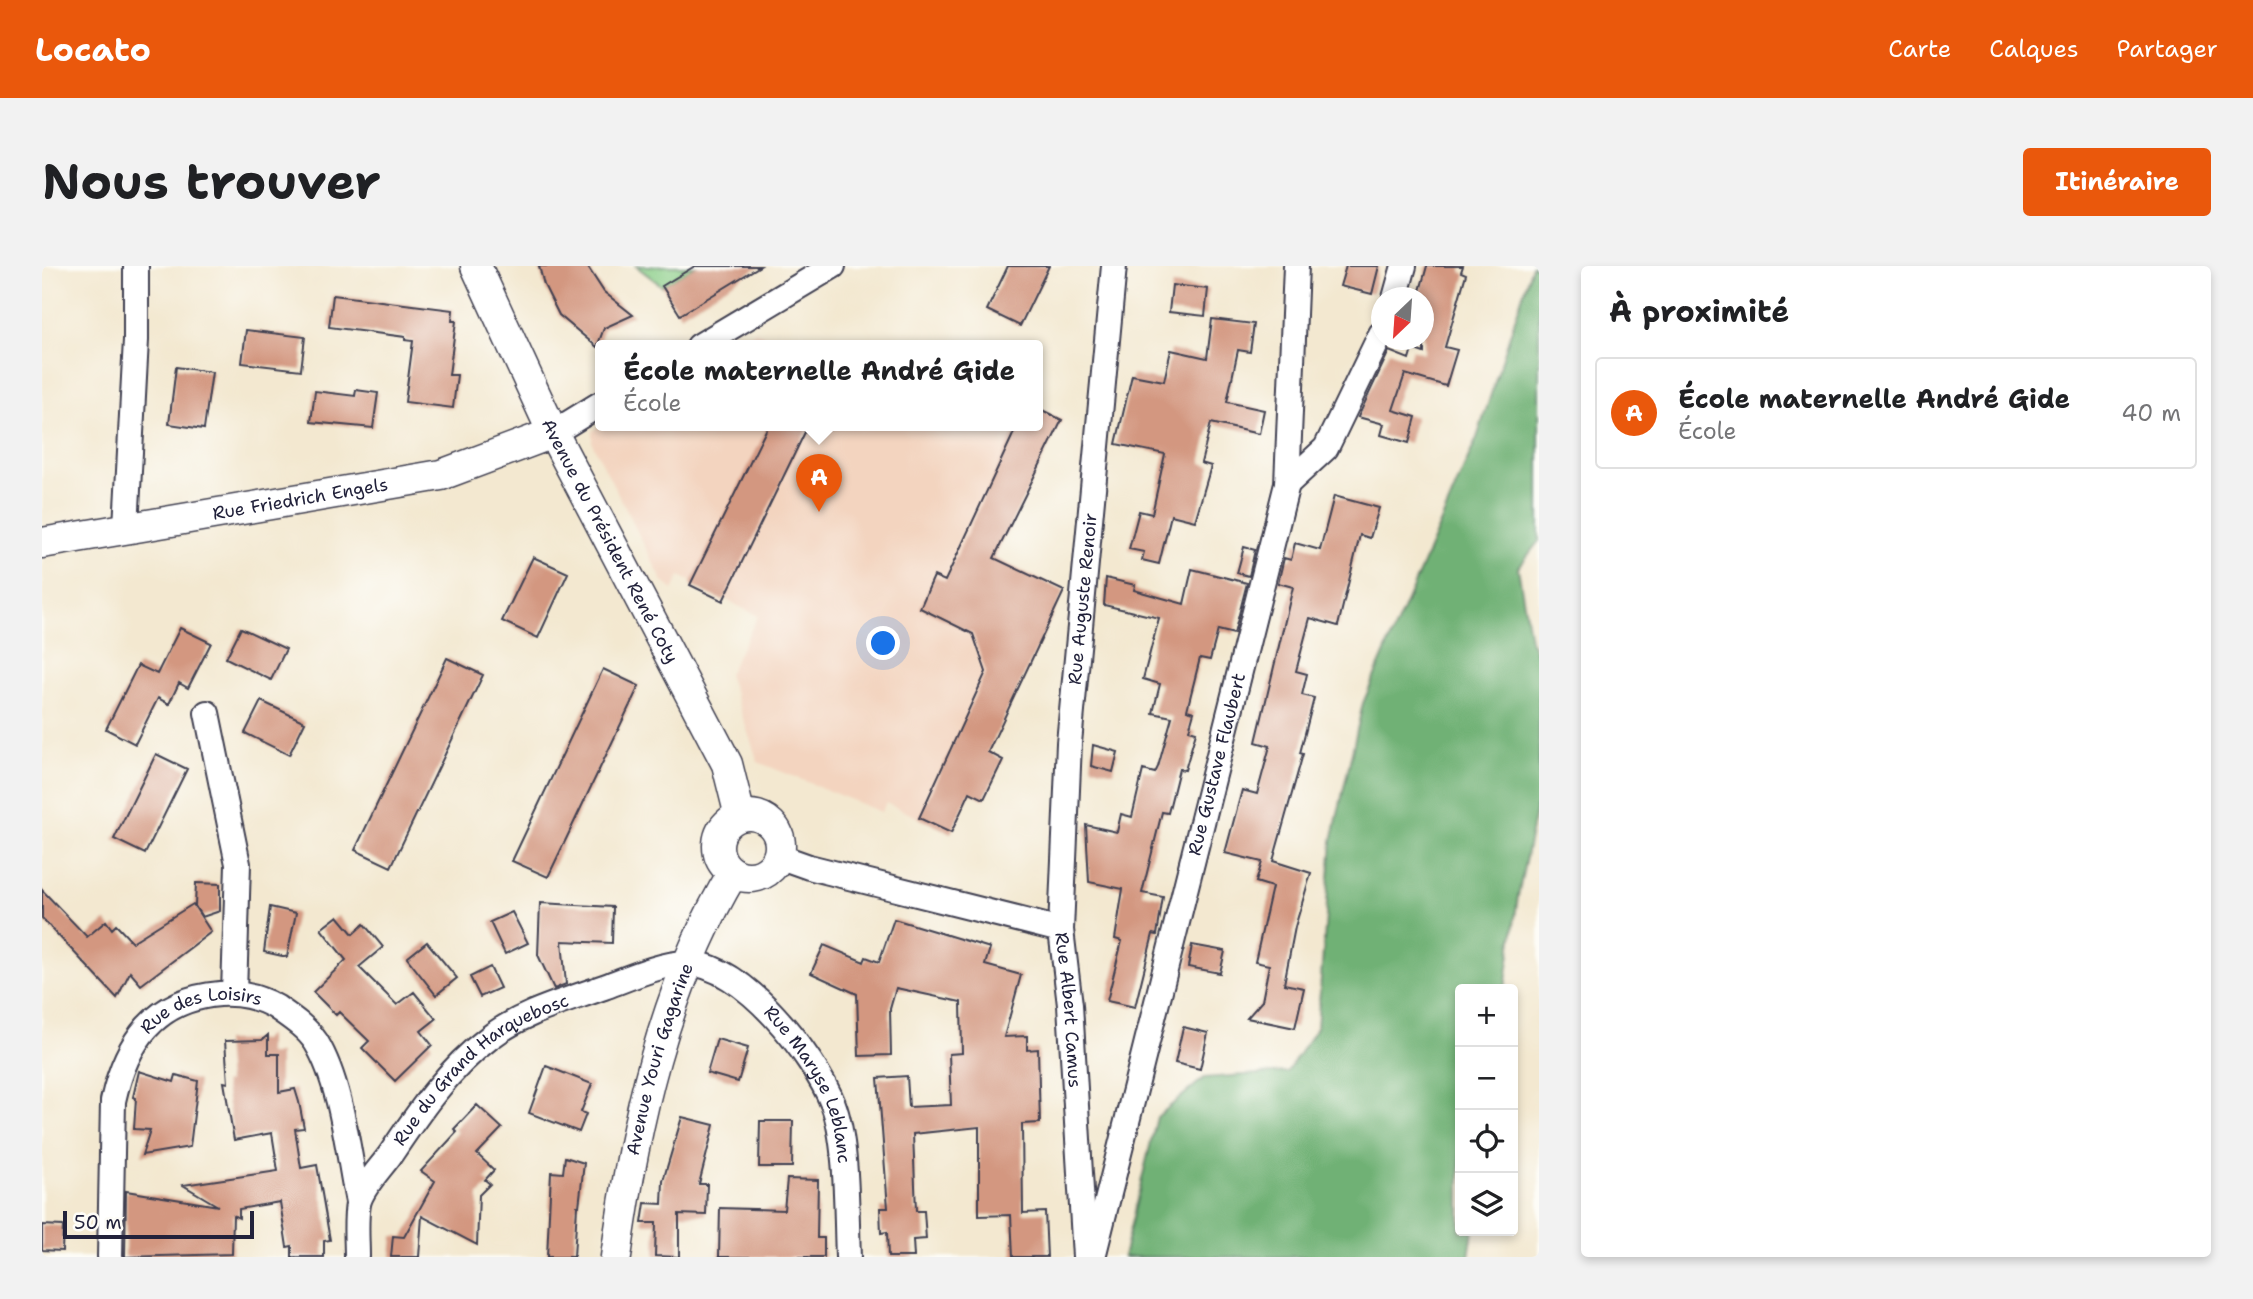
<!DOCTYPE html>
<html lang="fr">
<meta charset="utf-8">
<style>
body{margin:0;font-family:"Shantell Sans",sans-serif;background:#f2f2f2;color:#202124}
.controls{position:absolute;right:21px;bottom:21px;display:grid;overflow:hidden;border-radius:7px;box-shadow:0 4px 10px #0003}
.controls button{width:63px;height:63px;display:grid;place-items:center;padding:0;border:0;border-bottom:2px solid #e0e0e0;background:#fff;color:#202124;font:35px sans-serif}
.compass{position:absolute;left:1329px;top:21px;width:63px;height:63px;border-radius:50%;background:#fff;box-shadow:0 4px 10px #0003;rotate:205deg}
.scale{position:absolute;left:21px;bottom:18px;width:191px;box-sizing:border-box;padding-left:7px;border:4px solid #22223b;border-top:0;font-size:19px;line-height:24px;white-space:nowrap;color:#22223b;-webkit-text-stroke:5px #fdfcf7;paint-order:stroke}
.you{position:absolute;left:842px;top:378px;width:24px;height:24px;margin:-18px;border:5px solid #fff;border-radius:50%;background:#1a73e8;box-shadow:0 0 0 10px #1a73e833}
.badge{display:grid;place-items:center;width:46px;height:46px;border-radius:50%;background:#ea580c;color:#fff;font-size:23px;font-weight:700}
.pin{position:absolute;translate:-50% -58px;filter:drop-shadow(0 2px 4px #0008)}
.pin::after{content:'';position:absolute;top:37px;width:24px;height:21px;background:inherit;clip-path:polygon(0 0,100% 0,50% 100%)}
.popup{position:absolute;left:553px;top:74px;width:448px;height:91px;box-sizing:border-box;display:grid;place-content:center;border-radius:7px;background:#fff;filter:drop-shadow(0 2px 5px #0005);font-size:23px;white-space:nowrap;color:#757577}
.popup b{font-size:26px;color:#202124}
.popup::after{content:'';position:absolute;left:50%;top:100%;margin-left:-14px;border:14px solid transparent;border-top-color:#fff}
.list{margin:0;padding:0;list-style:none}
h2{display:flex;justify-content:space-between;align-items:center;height:91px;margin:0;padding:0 28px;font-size:30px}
h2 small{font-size:23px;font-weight:400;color:#757577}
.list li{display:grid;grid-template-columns:46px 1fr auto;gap:21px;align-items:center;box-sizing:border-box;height:112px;margin:0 14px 14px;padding:0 14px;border:2px solid #e0e0e0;border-radius:7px}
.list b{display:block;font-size:26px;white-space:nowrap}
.list p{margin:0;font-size:23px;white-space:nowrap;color:#757577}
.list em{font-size:23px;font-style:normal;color:#757577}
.icon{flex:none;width:38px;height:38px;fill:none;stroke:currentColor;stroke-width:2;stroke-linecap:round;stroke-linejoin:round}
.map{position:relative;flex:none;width:1497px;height:991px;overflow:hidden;border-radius:7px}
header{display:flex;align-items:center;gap:42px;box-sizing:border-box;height:98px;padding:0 35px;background:#ea580c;color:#fff}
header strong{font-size:33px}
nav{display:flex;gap:38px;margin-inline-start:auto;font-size:24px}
.intro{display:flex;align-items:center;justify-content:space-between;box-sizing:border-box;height:168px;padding:0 42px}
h1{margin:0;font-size:49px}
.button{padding:18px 32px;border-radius:7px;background:#ea580c;color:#fff;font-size:24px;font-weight:700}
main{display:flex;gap:42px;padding:0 42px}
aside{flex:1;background:#fff;border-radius:7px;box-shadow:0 4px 10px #0003}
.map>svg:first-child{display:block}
</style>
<header>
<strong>Locato</strong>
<nav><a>Carte</a><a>Calques</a><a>Partager</a></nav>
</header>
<div class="intro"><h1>Nous trouver</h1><a class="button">Itinéraire</a></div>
<main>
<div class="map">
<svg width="1497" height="991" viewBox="0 0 1497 991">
<rect width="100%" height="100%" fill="#fdfcf7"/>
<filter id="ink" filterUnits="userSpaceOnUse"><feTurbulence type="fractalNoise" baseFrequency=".0143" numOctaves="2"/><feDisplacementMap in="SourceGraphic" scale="14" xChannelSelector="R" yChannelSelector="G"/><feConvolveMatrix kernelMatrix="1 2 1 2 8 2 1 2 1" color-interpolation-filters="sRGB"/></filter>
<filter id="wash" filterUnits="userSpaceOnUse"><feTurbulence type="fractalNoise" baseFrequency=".00686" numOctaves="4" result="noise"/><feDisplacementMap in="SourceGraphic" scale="28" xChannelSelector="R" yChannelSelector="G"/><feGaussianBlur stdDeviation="1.57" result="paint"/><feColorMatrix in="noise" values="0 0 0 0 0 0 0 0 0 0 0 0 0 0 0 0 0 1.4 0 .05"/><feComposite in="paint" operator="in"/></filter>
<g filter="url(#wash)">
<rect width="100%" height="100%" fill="#f3e8d0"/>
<path fill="#f3d4bf" d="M713,65L743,80H689Z
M558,159L951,160L997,182L927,338L986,370L896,548L877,552L844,537L839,546L716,496L686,408L716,350L638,310L631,324L621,316L550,177V166Z"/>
<path fill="#8ace88" stroke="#567862" stroke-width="2" d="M594,0H653L620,20Z"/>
<path fill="#6fb174" stroke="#486a58" stroke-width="2" d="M1490,0H1497V275L1476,302L1488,374L1497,393V527L1476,630L1463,723H1418V965H1431L1427,991H1081L1115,851L1162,812L1245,806L1275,761L1290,575L1321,437L1435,172Z"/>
<g id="blocks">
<path fill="#d39780" d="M497,0H545L562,26L591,49L562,62L555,81L517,49L502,19Z
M653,0H718L638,49L620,20Z
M966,0H1007L978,60L945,44Z
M1304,0H1337L1330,28L1298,20Z
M1385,0H1421L1419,6L1424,8L1403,81L1415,84L1404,120L1363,108L1351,144L1374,151L1367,177L1339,169L1342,158L1316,151L1347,85L1367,93L1370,83L1382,87V32H1376Z
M1130,19L1166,23L1163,50L1127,46Z
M291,29L411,44L410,55H414L407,109H415L411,142L363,136L371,75L363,74V71L287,61Z
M1170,53L1212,58L1208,86L1196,84L1185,136L1222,144L1217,168L1169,157L1159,197L1169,200L1153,255L1129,249L1117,298L1100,294L1102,286L1087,283L1097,245L1110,248L1123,188L1074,178L1090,109L1122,115L1129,84L1165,92Z
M204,64L263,71L259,104L200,97Z
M134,101L170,106L162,163L127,158Z
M314,124L336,127L331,162L269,156L273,125L313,130Z
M996,142L1020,154L952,292L1022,325L946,486L961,494L942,533L928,526L909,567L877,552L944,406L931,368L878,342L892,310L903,315L975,160H996Z
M726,160H766L681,335L648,319Z
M1292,230L1337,242L1328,272L1318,269L1296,360L1268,352L1254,405L1265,408L1260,429L1272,432L1258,487L1261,488L1231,595L1269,607L1253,661L1242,718L1262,722L1253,762L1205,752L1220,735L1227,699L1213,696L1230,621L1214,616L1220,596L1183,587L1200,524L1215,528L1228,480L1214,476L1251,321L1236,317L1242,292L1249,294L1253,277L1278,284Z
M1202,281L1213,284L1207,310L1195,307Z
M491,291L526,307L496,372L460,355Z
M1150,303L1205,317L1192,368L1176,364L1168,394L1158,392L1145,444L1152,446L1147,464L1154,466L1143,504L1137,503L1126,547L1120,546L1100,627L1121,631L1115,669L1111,668L1093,741L1065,735L1080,675L1073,673L1081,623L1047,616L1044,559L1075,566L1079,548L1090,551L1101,504L1113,507L1116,501L1130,451L1111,447L1118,418L1101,413L1117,352L1062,339L1064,312L1093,319L1092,324L1142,338Z
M138,362L169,377L146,422L137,417L127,438L116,432L93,478L64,463L96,399L115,408Z
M199,362L244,383L229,414L184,392Z
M405,392L441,409L349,601L313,584Z
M561,403L597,420L506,611L470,595Z
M219,435L263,456L247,489L203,467Z
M1051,479L1076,486L1071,506L1049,500Z
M114,488L145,503L103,588L72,573Z
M154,617L178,618V645L160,651L153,640Z
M0,624L45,671L64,655L70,663L74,659L90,676L151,638L169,666L99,719L88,706L75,732L0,652Z
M498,637L571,641L570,677L520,675L524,718L512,723L496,689Z
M228,641L254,647L245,691L222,686Z
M470,646L486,677L463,688L448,656Z
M296,650L311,668L322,658L341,681L317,701L355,739L372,726L394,753L379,765L390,779L353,815L320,782L327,775L297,746L294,749L271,726L304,694L279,663Z
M852,653L948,682L943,699L979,709L962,771L985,770V784L996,783L998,857L980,858L981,947L1003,946L1005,991H971L969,949L937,950V861L871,868L874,945H882L884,973L871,974L872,991H846L845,966L839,967L838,942H846L836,812L865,810L867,841L909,839L907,788L920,787L919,736L854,722L848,743L849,789L817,790L815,728L769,707L782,679L822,696L824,691L837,696Z
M385,676L415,712L394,729L365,692Z
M1150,679L1183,685L1178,707L1146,701Z
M448,701L458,722L438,731L428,711Z
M1141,761L1166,767L1158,803L1133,797Z
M226,769V788H237V826L253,823L257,836L262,862L253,863L259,902L275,899L288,974L282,975V991H250V980L245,981L238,936L197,943V952L191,949L190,988L83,991L84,925L176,940L141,919L236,905L230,867L192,874L182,816L186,817L183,775L220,774Z
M675,773L706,782L696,816L665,807Z
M504,800L550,818L539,846L544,848L537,866L487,847Z
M97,805L132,816L134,809L156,815L148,881L100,889L108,864L92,863L94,832L91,831Z
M435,839L460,862L435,888L452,904L443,914L448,918L437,929L435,979L380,950L377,991H349L351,970L362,971L393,915L379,905L415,866L412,863Z
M640,851L672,859L657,918H665L664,949L637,948V991L613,990L614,957H600L603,937L620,938L621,915Z
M718,855H751L750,901H717Z
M523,891L542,897L537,940H535L532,991H505L509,906L521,907Z
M745,913L776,914L775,972H782V991H677L678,942L742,944Z
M0,959L21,960L20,985L0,984Z"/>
</g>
</g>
<g filter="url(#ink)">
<use href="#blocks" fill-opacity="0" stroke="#414051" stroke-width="2"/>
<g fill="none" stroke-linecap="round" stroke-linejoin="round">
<g stroke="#414051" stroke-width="28">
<g id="minor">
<path d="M1353,32L1362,0"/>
<path d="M657,80L791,0"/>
<path d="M511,167L558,138"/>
<path d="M1245,218L1284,182L1339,68"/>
<path d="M84,261L94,74V0"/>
<path d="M165,447L196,598L192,727"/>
<path id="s1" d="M736,590L767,601L1019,664L1028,739L1043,991"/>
<path id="s2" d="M1019,664L1027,477L1072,0"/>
<path id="s3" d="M68,991L71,835C84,776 113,733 178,728C197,727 217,731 234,741C248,751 264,761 274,776C300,819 306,887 316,936"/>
<path id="s4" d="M315,991C315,974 313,955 316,938C319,922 338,903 348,889C376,847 406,803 447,772C479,747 524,735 562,721C584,713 621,697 644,697C701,697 772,790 791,838C806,877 804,948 806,991"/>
<path id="s5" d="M1051,991L1245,218L1254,0"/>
</g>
</g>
<g stroke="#414051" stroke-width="33">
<g id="tertiary">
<path id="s6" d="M434,0L511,167L685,498L698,550"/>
<path id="s7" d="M0,277L399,209L511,167"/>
<circle cx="707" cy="580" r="31"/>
<path id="s8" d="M574,991C592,859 622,722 691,607"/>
</g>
</g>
<use href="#minor" stroke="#fff" stroke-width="24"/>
<use href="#tertiary" stroke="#fff" stroke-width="30"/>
</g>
</g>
<g text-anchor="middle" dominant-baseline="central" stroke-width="5" stroke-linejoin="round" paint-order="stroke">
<g font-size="18" fill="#22223b" stroke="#fdfcf7">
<text stroke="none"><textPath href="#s7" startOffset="262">Rue Friedrich Engels</textPath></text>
<text stroke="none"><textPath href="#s6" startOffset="306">Avenue du Président René Coty</textPath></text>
<text stroke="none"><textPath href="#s2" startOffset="332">Rue Auguste Renoir</textPath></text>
<text stroke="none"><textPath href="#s5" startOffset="508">Rue Gustave Flaubert</textPath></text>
<text stroke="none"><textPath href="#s1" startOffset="373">Rue Albert Camus</textPath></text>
<text stroke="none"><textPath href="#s3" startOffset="298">Rue des Loisirs</textPath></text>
<text stroke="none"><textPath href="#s8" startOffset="203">Avenue Youri Gagarine</textPath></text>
<text stroke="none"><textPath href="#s4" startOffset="240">Rue du Grand Harquebosc</textPath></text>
<text stroke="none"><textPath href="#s4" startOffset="662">Rue Maryse Leblanc</textPath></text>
</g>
</g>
</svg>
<div class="controls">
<button>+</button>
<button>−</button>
<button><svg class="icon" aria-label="locate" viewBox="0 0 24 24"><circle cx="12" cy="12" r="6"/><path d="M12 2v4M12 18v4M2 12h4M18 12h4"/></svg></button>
<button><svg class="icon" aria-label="layers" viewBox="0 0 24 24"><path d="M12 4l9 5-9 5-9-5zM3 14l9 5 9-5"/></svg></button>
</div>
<svg class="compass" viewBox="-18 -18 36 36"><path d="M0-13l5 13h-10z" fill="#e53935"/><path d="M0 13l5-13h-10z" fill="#757577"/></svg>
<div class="scale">50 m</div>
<div class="you"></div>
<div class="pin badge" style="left:777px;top:246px">A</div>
<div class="popup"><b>École maternelle André Gide</b>École</div>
</div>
<aside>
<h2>À proximité<small></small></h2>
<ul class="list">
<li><span class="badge">A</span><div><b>École maternelle André Gide</b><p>École</p></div><em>40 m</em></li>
</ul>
</aside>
</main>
